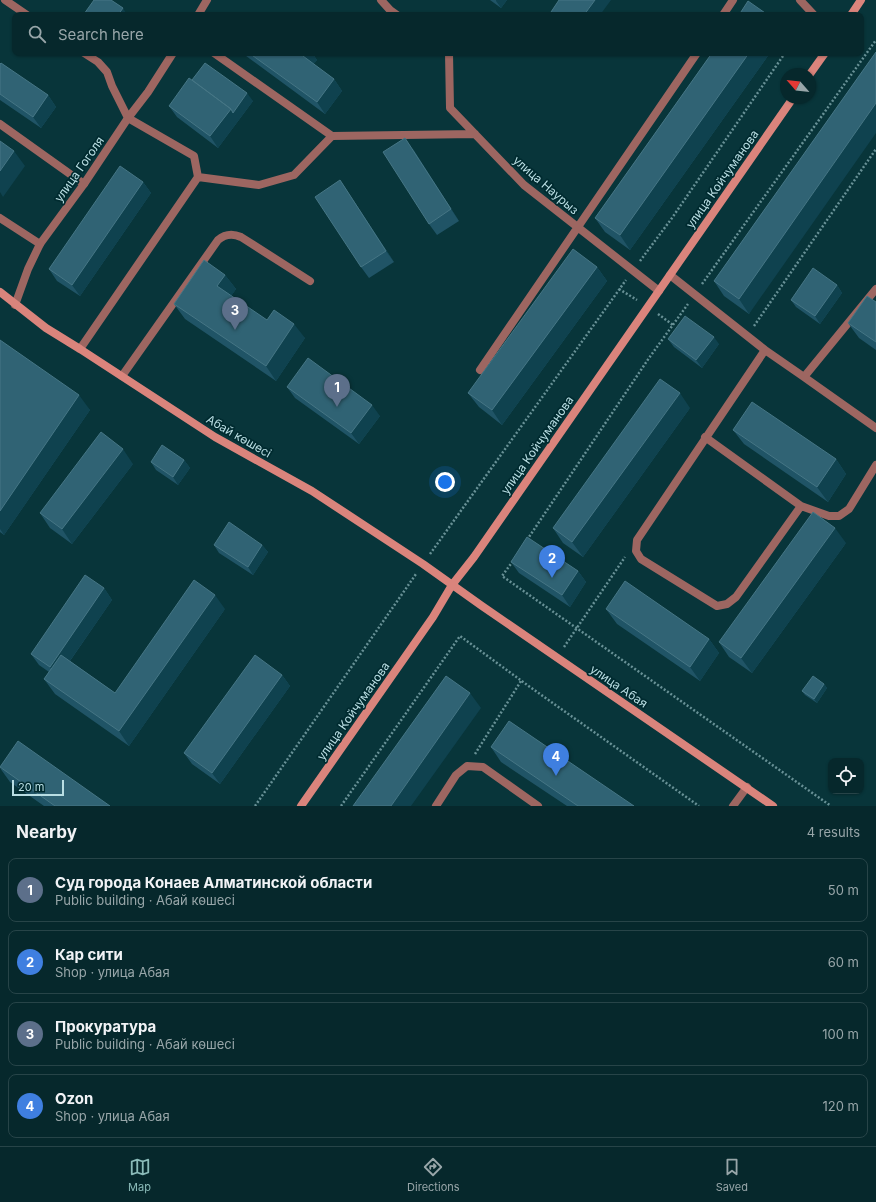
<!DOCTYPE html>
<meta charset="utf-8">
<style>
body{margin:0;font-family:Inter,sans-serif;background:#0f3034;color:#f1f3f6}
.controls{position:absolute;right:12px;bottom:12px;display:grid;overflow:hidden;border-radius:8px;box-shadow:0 1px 3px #0004}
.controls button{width:36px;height:36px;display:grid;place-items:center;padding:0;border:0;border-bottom:1px solid #274448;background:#06282c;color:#f1f3f6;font:20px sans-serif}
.compass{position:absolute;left:780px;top:68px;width:36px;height:36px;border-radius:50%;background:#06282c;box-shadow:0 1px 3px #0004;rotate:298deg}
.scale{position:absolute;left:12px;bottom:10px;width:52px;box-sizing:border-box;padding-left:4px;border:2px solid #b9dee3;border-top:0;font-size:11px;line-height:14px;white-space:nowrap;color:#b9dee3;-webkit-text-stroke:3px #002b30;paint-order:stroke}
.you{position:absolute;left:445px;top:482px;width:14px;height:14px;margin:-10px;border:3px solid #fff;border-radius:50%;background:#1a73e8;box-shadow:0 0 0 6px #1a73e833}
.badge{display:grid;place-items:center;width:26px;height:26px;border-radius:50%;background:#8bbbb9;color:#fff;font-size:13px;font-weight:700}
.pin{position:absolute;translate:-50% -33px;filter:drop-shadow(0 1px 2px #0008)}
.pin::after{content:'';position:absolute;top:21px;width:14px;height:12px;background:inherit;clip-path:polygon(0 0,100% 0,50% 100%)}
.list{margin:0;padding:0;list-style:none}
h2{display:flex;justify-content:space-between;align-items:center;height:52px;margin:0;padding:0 16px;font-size:17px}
h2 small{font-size:13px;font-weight:400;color:#98a6a9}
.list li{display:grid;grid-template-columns:26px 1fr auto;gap:12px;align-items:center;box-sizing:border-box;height:64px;margin:0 8px 8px;padding:0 8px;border:1px solid #274448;border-radius:8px}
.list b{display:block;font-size:15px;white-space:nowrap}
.list p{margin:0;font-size:13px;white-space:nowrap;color:#98a6a9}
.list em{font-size:13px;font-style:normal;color:#98a6a9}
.icon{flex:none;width:22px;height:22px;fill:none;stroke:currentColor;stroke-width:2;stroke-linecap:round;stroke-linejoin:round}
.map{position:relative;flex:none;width:876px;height:806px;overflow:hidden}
.search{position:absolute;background:#06282c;box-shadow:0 1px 3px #0004;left:12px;right:12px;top:12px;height:44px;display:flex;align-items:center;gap:10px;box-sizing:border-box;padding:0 14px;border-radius:8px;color:#98a6a9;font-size:15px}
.sheet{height:340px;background:#06282c}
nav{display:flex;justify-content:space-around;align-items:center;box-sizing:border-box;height:56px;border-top:1px solid #274448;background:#06282c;font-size:11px;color:#98a6a9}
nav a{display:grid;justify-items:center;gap:2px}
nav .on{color:#8bbbb9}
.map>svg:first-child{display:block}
</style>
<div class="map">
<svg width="876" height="806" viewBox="0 0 876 806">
<rect width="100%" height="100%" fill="#08353a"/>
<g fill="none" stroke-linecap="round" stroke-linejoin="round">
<path stroke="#689196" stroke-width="2.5" stroke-dasharray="2 2" stroke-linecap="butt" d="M640,261L672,218L785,53
M702,284L876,40
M619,289L637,300
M658,314L673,325
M754,326L876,149
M527,540L649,358L688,304
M430,554L626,280
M513,561L502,576L831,806
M564,647L625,557
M475,754L521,681
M255,806L416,574
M341,806L460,636L530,687L699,806"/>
<path stroke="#9d6661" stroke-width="8" d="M381,0L390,10L397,15
M800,0L814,15
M723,15L733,0
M214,53L332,136L475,134
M449,53L450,108L524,185L659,291
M0,124L84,184
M198,177L259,185L294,175L332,136
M0,218L40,244
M670,275L765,350L804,377L876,289
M80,349L198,177L194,156L128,118
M480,370L697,53
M122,376L218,240C225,234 232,233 241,237L310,281
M804,377L876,428
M705,437L801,506L736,597L727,604L717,606L641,559L636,551L637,540L765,350
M801,506L829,516H839L849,509L876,465
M436,806L456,775L467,766L483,767L538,806
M733,806L747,787"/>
<path stroke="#9d6661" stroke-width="8" d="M5,0L27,15
M198,15L207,0
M84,53L98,62L107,72L112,86L128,118
M15,305L28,269L40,244L84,184L128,118L148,92L173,53"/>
<path stroke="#da847c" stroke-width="8" d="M851,15L861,0
M810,74L825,53
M0,292L46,328L80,349L215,437L312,491L423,564L482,606L773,806
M301,806L433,617L452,585L474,557L793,98"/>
</g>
<path fill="#205466" d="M490,0H507L501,8Z
M876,52L749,314L724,296L714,281Z
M242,53H312L317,60L313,64L334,79L342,91L325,114Z
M712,53H770L630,250L605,232L595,218Z
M0,64L48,95L56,107L41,128L0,100Z
M192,80L253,101L218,148L177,117L169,106Z
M413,149L459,221L437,235L429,224Z
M340,180L394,262L369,278L361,267Z
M143,182L151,193L80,296L57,281L49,269Z
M597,267L607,281L502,425L479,407L468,393Z
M225,275L236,289L231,296L267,320L305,338L276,381L185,319L174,304Z
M837,285L842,293L820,324L796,307L791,300Z
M876,302V350L859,338L848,323Z
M668,339L719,344L702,368L674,347Z
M0,340L90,410L4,535L0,532Z
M287,387L380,416L359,444L295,398Z
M690,408L583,557L563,543L553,528Z
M733,430L836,459L846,474L828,502L744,444Z
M184,460L190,468L178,485L156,470L151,462Z
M133,464L72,544L50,528L40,513Z
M846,543L752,673L729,657L719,642Z
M214,545H262L268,552L253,575L219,553Z
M511,562L578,571L586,582L570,607L519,573Z
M104,588L112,600L70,661L115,693L225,609L129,746L55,694L44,679L49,672L39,665L31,654Z
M606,609L709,639L719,653L700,681L617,624Z
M282,675L290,686L220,784L192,764L184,753Z
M824,684L827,688L817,703L805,695L802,691Z
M491,747L634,806H567L501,762Z
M0,768L110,806H44L10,782Z"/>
<path fill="#0f424f" d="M496,0H507L501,8L496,1Z
M595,0H611L600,15H584Z
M123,8L127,15H118Z
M305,53H312L317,60L311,68L303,56Z
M749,53H770L630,250L620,235Z
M334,79L342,91L325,114L317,102Z
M247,93L253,101L218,148L210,136L231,109Z
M48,95L56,107L41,128L33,117Z
M876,103V133L749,314L739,299Z
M405,138L413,149L459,221L451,209Z
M14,151L25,166L3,197L0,192V171Z
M340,180L348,192L394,262L386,251Z
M143,182L151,193L80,296L72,285Z
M597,267L607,281L502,425L492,410Z
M225,275L236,289L228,301L217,286Z
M837,285L842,293L820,324L815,316Z
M294,324L305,338L276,381L266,366Z
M714,337L719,344L702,368L696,360Z
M680,393L690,408L583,557L572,542Z
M79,395L90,410L4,535L0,529V511Z
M372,405L380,416L359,444L351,433Z
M123,449L133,464L72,544L62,529Z
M836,459L846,474L828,502L817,487Z
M184,460L190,468L178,485L173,477Z
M835,528L846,543L752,673L741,658Z
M262,545L268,552L253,575L248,567Z
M578,571L586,582L570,607L562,595Z
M104,588L112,600L58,678L50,667Z
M215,595L225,609L129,746L119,731Z
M709,639L719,653L700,681L690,667Z
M282,675L290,686L220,784L212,773Z
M824,684L827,688L817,703L814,699Z
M470,693L481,708L411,806H391Z"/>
<path fill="#306374" stroke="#467685" d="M94,0H111L123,8L118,15H85L84,14Z
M559,0H595L584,15H549Z
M748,1L768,15H739Z
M876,52V103L739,299L714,281Z
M249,53H305L303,56L334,79L317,102Z
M712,53H749L620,235L595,218Z
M1,63L48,95L33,117L0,94V64Z
M205,63L247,93L233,113L231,109L192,80Z
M189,78L231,109L210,136L169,106Z
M405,138L451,209L429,224L383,152Z
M0,141L14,151L0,171Z
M120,166L143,182L72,285L49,269Z
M340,180L386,251L361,267L315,197Z
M573,249L597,267L492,410L468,393Z
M204,260L225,275L217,286L267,320L274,310L294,324L266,366L174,304Z
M813,268L837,285L815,316L791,300Z
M867,296L876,302V342L848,323Z
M685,316L714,337L696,360L668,339Z
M0,340L79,395L0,511Z
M308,358L372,405L351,433L287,387Z
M660,379L680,393L572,542L553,528Z
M752,402L836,459L817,487L733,430Z
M101,432L123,449L62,529L40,513Z
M162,445L184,460L173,477L151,462Z
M813,512L835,528L741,658L719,642Z
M229,522L262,545L248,567L214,545Z
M527,537L578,571L562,595L511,562Z
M85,575L104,588L50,667L31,654Z
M194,580L215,595L119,731L44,679L61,655L115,693Z
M625,581L709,639L690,667L606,609Z
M255,655L282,675L212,773L184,753Z
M446,676L470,693L391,806H353Z
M813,676L824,684L814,699L802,691Z
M509,721L634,806H578L491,747Z
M18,741L110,806H55L0,767Z"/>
<g text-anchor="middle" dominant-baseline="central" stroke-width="3.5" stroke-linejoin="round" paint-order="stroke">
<g font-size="12" fill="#b9dee3" stroke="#002b30">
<text transform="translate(79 169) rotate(-55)">улица Гоголя</text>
<text transform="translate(722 179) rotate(-55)">улица Койчуманова</text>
<text transform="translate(546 185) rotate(41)">улица Наурыз</text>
<text transform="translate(239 436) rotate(30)">Абай көшесі</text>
<text transform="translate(537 445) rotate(-55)">улица Койчуманова</text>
<text transform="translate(619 686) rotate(34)">улица Абая</text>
<text transform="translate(353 711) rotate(-55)">улица Койчуманова</text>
</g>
</g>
</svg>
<div class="controls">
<button><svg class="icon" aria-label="locate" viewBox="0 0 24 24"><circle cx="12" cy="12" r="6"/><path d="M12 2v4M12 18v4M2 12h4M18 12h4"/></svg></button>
</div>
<svg class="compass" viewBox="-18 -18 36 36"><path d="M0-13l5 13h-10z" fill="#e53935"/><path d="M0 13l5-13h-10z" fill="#98a6a9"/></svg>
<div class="scale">20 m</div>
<div class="you"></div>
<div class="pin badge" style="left:337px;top:407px;background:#5c6f8a">1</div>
<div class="pin badge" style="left:552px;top:578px;background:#3f7fe0">2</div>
<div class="pin badge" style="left:235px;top:330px;background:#5c6f8a">3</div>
<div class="pin badge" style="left:556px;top:776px;background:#3f7fe0">4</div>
<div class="search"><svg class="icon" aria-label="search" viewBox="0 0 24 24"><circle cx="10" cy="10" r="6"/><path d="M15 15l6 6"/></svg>Search here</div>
</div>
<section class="sheet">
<h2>Nearby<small>4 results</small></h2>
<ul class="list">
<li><span class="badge" style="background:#5c6f8a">1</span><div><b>Суд города Конаев Алматинской области</b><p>Public building · Абай көшесі</p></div><em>50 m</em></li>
<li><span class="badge" style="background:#3f7fe0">2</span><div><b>Кар сити</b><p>Shop · улица Абая</p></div><em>60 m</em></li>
<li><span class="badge" style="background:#5c6f8a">3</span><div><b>Прокуратура</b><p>Public building · Абай көшесі</p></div><em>100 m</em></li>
<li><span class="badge" style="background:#3f7fe0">4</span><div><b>Ozon</b><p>Shop · улица Абая</p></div><em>120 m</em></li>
</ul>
</section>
<nav>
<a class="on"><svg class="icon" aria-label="map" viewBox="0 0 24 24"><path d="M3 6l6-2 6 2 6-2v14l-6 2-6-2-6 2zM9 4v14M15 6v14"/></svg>Map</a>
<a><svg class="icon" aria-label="directions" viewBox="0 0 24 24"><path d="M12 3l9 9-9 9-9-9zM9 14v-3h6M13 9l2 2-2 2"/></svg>Directions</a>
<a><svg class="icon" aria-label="saved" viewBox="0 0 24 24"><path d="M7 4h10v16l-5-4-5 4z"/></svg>Saved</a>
</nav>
